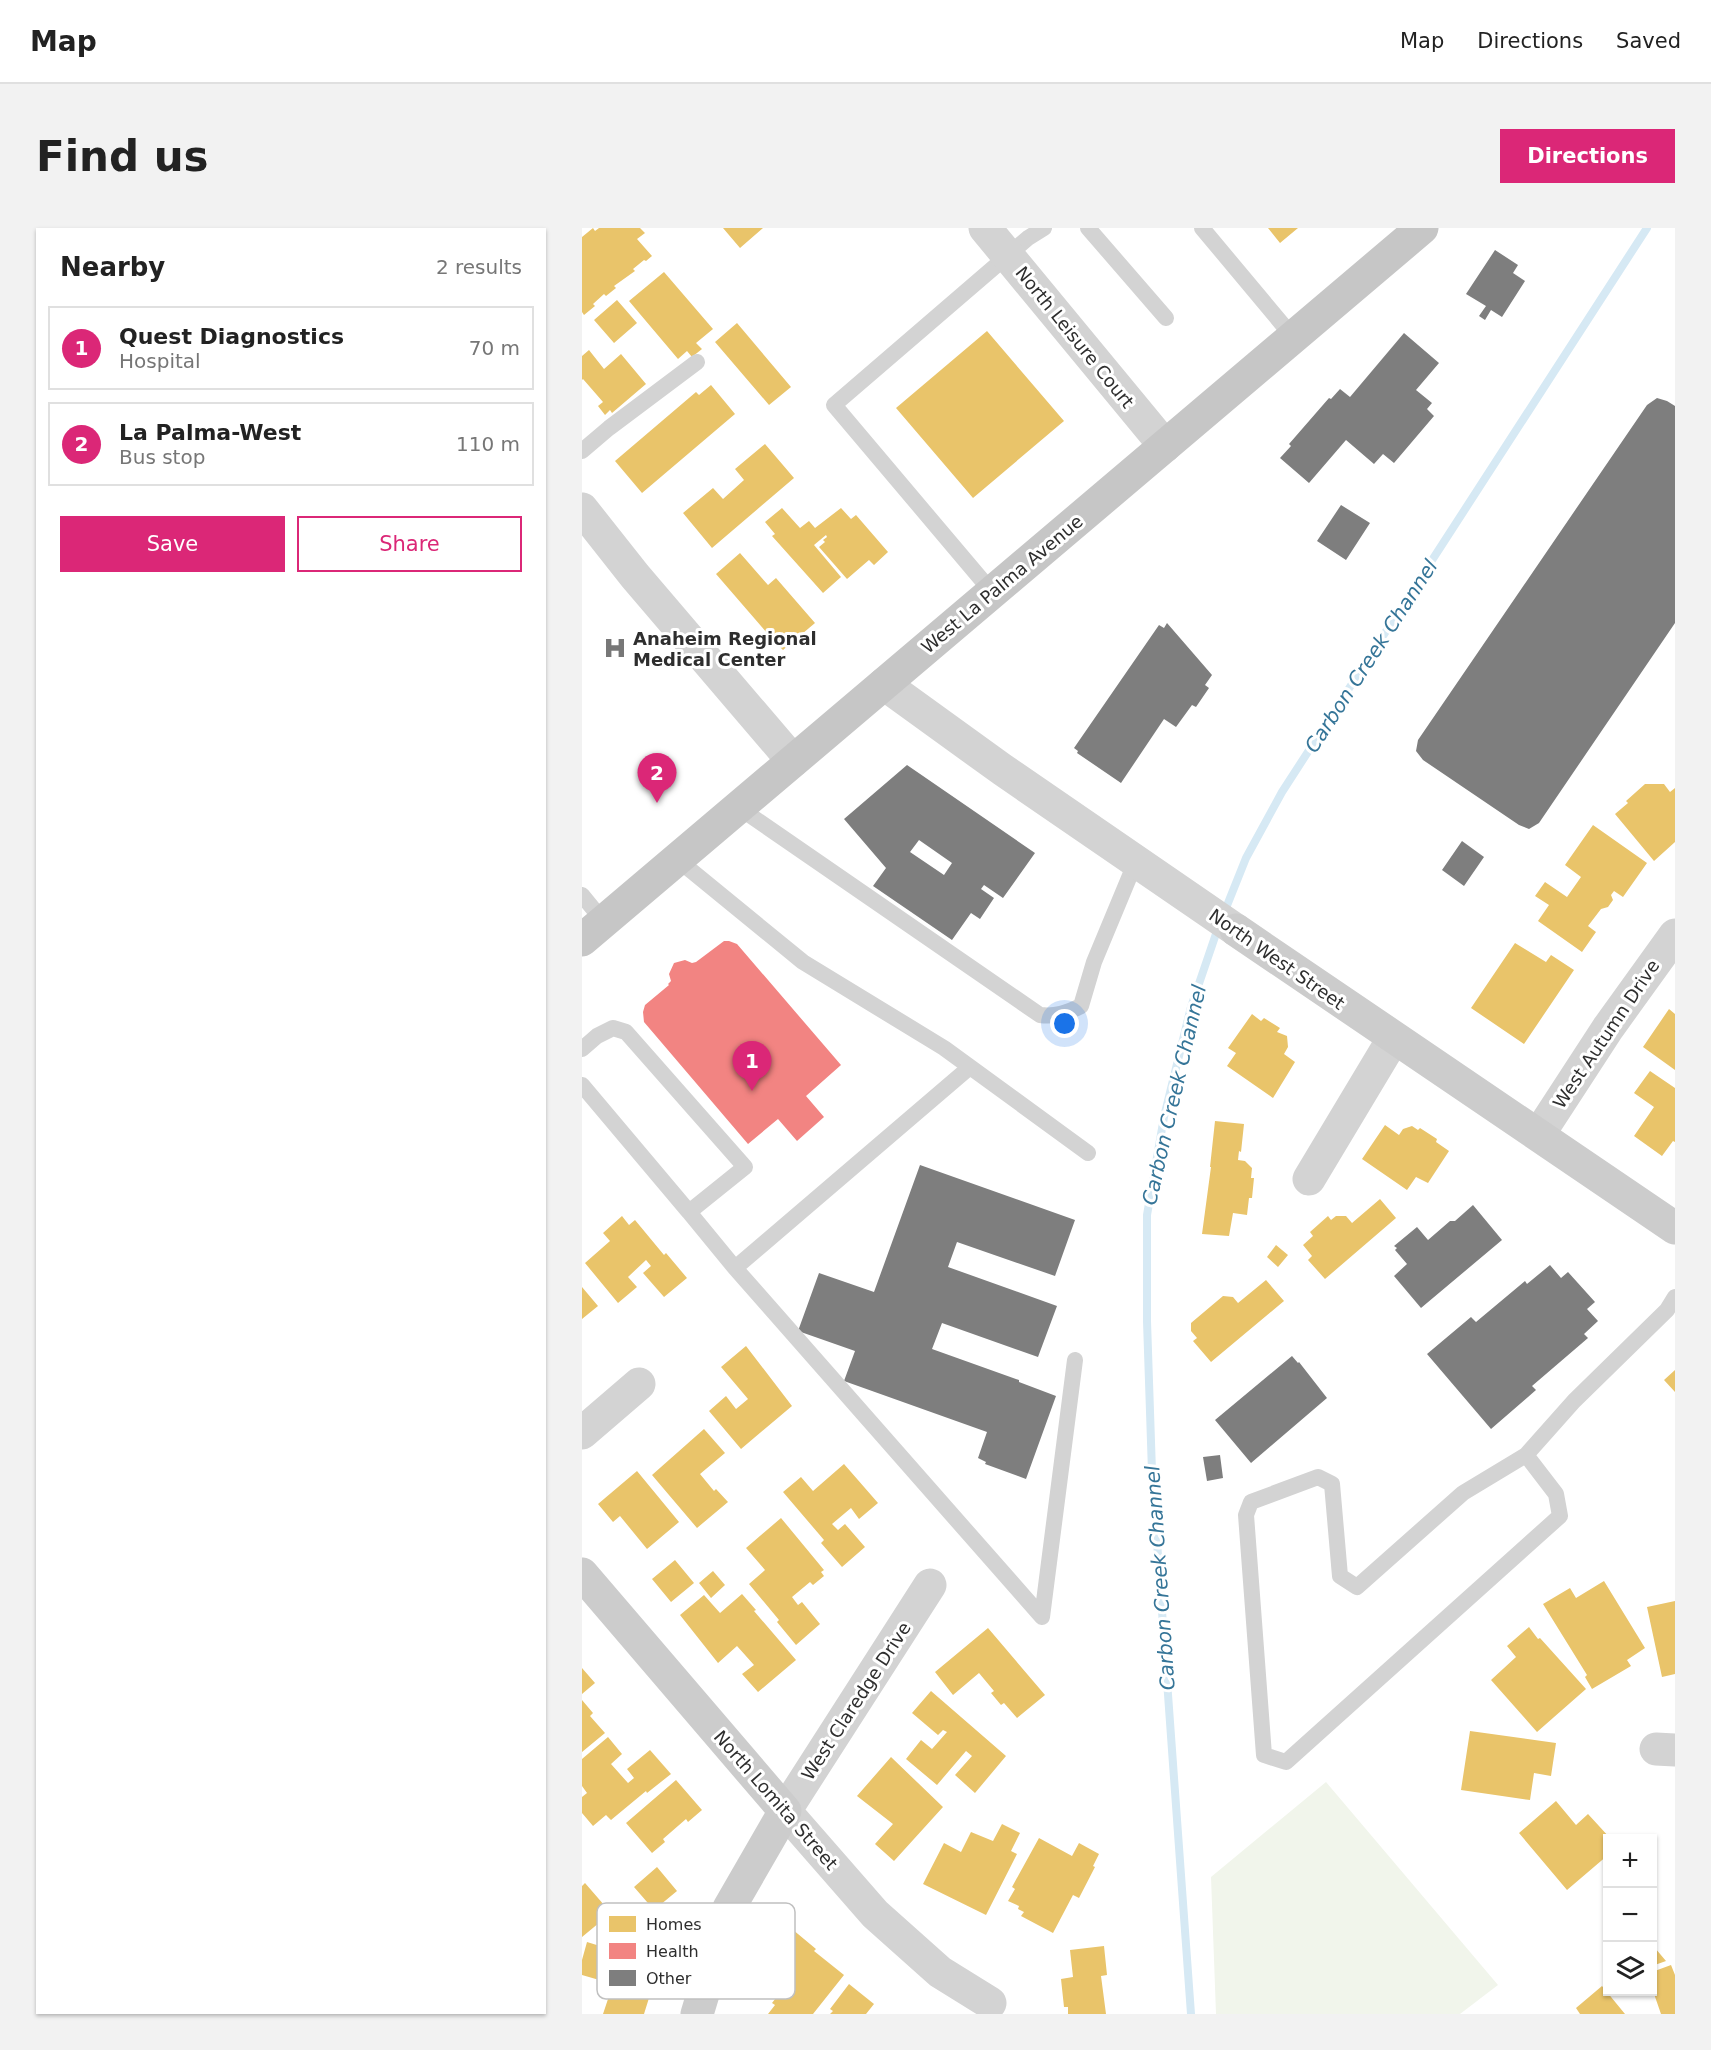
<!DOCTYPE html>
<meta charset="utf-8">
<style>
body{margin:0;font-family:"DejaVu Sans",sans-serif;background:#f2f2f2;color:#222}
.controls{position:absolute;right:18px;bottom:18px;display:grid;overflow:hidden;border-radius:0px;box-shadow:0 2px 4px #0004}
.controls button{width:54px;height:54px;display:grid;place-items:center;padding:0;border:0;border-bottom:2px solid #e0e0e0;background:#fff;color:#222;font:30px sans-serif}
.you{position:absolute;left:483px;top:796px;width:21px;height:21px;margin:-15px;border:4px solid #fff;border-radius:50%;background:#1a73e8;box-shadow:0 0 0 9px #1a73e833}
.badge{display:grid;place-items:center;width:39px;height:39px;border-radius:50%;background:#db2777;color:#fff;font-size:20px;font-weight:700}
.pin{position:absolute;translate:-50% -50px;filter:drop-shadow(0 2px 3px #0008)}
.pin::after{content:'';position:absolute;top:32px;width:21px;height:18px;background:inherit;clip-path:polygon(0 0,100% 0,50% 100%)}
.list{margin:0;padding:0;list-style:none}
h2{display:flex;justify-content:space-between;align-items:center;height:78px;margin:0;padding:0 24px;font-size:26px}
h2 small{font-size:20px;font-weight:400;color:#767676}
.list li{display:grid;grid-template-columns:39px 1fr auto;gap:18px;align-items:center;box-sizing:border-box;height:84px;margin:0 12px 12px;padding:0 12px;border:2px solid #e0e0e0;border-radius:0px}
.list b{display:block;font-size:22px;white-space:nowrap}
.list p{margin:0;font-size:20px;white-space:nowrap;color:#767676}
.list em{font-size:20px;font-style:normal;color:#767676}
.actions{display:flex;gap:12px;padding:18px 24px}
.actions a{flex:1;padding:14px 0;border:2px solid #db2777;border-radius:0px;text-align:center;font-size:21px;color:#db2777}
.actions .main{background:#db2777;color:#fff}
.icon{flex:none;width:33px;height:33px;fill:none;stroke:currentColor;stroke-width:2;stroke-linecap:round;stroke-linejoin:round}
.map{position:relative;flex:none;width:1093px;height:1786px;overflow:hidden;border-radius:0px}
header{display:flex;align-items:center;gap:36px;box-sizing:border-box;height:84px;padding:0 30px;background:#fff;border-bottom:2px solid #e0e0e0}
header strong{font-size:28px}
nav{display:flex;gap:33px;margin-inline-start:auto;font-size:21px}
.intro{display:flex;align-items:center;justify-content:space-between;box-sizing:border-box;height:144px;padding:0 36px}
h1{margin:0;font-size:42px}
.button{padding:15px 27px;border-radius:0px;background:#db2777;color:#fff;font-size:21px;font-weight:700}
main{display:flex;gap:36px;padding:0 36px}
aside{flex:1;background:#fff;border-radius:0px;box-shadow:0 2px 4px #0004}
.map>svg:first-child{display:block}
</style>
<header>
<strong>Map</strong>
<nav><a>Map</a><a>Directions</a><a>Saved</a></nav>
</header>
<div class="intro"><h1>Find us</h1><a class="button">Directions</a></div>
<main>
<aside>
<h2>Nearby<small>2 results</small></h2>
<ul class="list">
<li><span class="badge">1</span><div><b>Quest Diagnostics</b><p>Hospital</p></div><em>70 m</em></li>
<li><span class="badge">2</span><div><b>La Palma-West</b><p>Bus stop</p></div><em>110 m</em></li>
</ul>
<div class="actions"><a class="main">Save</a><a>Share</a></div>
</aside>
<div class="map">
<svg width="1093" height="1786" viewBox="0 0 1093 1786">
<rect width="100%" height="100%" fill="#fff"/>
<path fill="#f1f5eb" d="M744,1554L916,1757L878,1786H634L629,1649Z"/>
<path fill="#e9c46a" d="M11,0L13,3L17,0H58L63,5L55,11L70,28L64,33L62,32L51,41L53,43L32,58L34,60L24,68L22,66L11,76L13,78L2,87L0,84V9Z
M141,0H181L158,20Z
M686,0H716L698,15Z
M82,44L131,101L114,115L120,121L110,129L105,123L96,131L47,73Z
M35,72L55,95L32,115L12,92Z
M155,95L209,159L187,177L133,114Z
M405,103L482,193L391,270L314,180Z
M7,122L22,141L39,126L64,156L30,185L28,182L23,187L16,178L21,174L1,151L0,152V128Z
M129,157L153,186L60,265L33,233L114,164L117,167Z
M183,216L212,250L130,320L101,285L131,260L141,271L162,252L153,241Z
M200,280L218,300L227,293L233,300L259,280L269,291L274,287L306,324L292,337L287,332L265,351L237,319L243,314L241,312L245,309L244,307L232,317L259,349L241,365L190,308L193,306L183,294Z
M158,325L186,357L194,350L233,395L201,422L192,413L187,417L181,409L185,405L134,346Z
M1063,556H1082L1088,564L1093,560V614L1072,633L1033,586L1046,575L1044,573Z
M1011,597L1065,635L1041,669L1032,663L1029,667L1031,672L1026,679L1019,681L1006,698L1014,704L1000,724L956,693L967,677L953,668L963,654L985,669L999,649L983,637Z
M933,715L964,734L969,727L992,742L942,816L889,780Z
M1087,781L1093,786V842L1061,819Z
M670,786L679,793L682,790L698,800L695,804L705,808L706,819L702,826L713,834L691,870L645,838L654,825L646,820Z
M1068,843L1093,860V914L1091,913L1080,928L1052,908L1072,879L1052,865Z
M633,893L662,896L659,924L657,923L656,932L663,933L670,940L669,950H672L670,970H667L665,987L651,985L647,1008L620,1006L629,939H628Z
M803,897L817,907L821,901L830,898L836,902L838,900L855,911L854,914L867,923L846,955L834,949L825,962L780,931Z
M798,971L814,990L743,1051L726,1032L730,1028L721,1017L731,1008L728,1004L746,988L749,992L754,988H764L770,995Z
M40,988L47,997L53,992L82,1027L84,1025L105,1050L82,1069L61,1045L69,1038L64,1032L46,1049L55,1059L36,1075L3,1035L28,1013L21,1005Z
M694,1017L706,1027L696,1039L685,1029Z
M684,1052L702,1073L629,1134L611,1113L615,1110L609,1103V1095L641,1068L651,1069L656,1075Z
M0,1059L16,1078L0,1091Z
M164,1118L210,1178L159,1221L127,1183L144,1168L154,1181L166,1171L139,1139Z
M1093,1142V1164L1082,1152Z
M122,1201L143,1225L118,1246L132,1263L134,1261L146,1274L115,1300L70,1247Z
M262,1236L296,1275L277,1291L269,1280L250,1296L256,1302L263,1296L283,1319L260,1339L239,1315L242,1312L201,1264L219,1249L231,1263Z
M55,1243L97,1294L65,1321L38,1288L31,1294L16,1276Z
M199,1290L242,1342L239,1344L242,1348L231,1357L228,1354L210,1369L216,1377L220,1374L238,1396L214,1417L195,1394L197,1392L167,1356L183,1342L164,1320Z
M93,1332L112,1355L89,1374L70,1351Z
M131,1343L143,1357L129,1370L117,1355Z
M1022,1353L1063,1420L1045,1432L1049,1438L1010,1461L1003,1449L1005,1447L961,1376L988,1360L994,1370Z
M160,1366L174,1382L172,1383L214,1432L176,1464L160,1446L172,1437L155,1418L136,1435L98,1387L122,1367L138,1385Z
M1093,1373V1446L1080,1449L1065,1379Z
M947,1399L956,1411L958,1410L1004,1461L955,1504L909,1452L934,1429L925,1418Z
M406,1400L463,1467L435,1490L422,1475L419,1477L409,1465L412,1463L397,1445L371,1467L353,1444Z
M0,1440L13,1455L0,1466Z
M349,1463L424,1528L393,1565L373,1547L390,1528L384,1523L355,1557L324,1531L339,1512L350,1521L365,1504L361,1502L356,1507L330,1485Z
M0,1472L11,1485L8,1488L23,1505L0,1524Z
M888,1503L974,1515L969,1548L952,1545L948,1572L879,1562Z
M26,1509L40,1526L29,1536L46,1555L52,1550L45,1541L68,1522L89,1546L65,1565L64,1563L29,1592L24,1587L11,1598L0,1585V1569L5,1565L0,1558V1531Z
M309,1529L361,1579L312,1633L293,1616L311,1596L275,1568Z
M94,1552L120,1582L106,1594L104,1591L81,1611L83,1614L70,1625L44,1595Z
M974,1573L994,1597L1006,1586L1028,1610H1026V1627L985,1662L937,1605Z
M420,1596L438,1605L429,1623L435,1626L404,1687L341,1656L362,1615L379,1624L389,1604L411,1613Z
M457,1610L490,1628L497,1615L517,1626L511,1638L513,1639L497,1670L491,1667L471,1705L439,1688L442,1684L436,1681L437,1678L426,1673L433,1661L430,1659Z
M75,1639L95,1663L72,1682L52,1659Z
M3,1655L29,1685L0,1709V1658Z
M210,1701L234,1721L232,1723L262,1747L231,1786H186L193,1777L190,1775L200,1762L203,1764L207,1759L203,1755L209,1748L187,1730Z
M5,1714L47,1727L50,1715L81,1725L62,1786H21L31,1756L0,1747V1732Z
M522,1718L525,1747L519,1748L524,1786H486V1779H482L479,1751L491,1749L488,1722Z
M1073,1720L1084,1733L1070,1738V1722Z
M1089,1737L1093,1747V1786H1079L1070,1760V1744Z
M267,1756L292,1776L284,1786H248L251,1783L248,1781Z
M1020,1758L1043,1786H998L994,1780Z"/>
<path fill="#f28482" d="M142,713H147L155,716L259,837L224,868L242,889L215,913L196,891L166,916L62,794L61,784L63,777L87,757L86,756L89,753L87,746L92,735L103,732L110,735L114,734Z"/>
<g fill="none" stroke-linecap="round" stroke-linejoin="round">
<path stroke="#d6e9f4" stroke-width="8" d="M642,685L664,630L700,564L1065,0
M609,1786L570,1244L565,1093V987L582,889L609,779L637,697"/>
</g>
<path fill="#7e7e7e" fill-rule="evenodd" d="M913,22L936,37L931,45L943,53L920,89L909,82L903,92L897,88L904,78L884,66Z
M822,105L857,135L834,162L850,175L845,181L852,188L812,235L801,226L792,236L764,212L727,255L698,230L709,218L707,216L747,170L749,171L758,161L768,169Z
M1075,170L1085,173L1093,178V395L957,595L947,601L937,597L841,532L834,523L836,512L1065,177Z
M759,277L788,295L764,332L735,313Z
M585,395L630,447L623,457L627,460L614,479L610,477L594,499L582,491L539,555L495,525L496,523L492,520L577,397L582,400Z
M325,537L453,625L421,670L402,657L399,661L412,670L398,691L389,685L370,712L291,658L304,640L262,591ZM337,612L370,635L362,647L328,624Z
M880,613L902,629L882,658L860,642Z
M338,937L493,992L473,1048L375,1014L366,1039L475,1078L456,1129L360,1095L350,1121L437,1152V1154L474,1168L444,1251L403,1236L404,1234L396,1230L405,1204L262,1153L273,1123L216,1103L237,1045L292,1064Z
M891,977L920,1012L839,1080L812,1048L825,1036L813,1022L815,1020L812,1018L835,999L846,1012L868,993H873Z
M968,1037L979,1050L986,1044L1013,1074L1005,1081L1016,1093L1002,1106L1006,1110L950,1158L954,1162L909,1201L845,1126L889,1089L894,1094L943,1053L945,1056Z
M710,1128L716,1135L717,1134L745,1170L669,1235L633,1192Z
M638,1227L641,1250L625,1253L621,1229Z"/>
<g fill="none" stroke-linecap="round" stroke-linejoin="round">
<path stroke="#d3d3d3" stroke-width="16" d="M506,0L584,90
M620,0L711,109
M0,223L27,200L115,134
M410,364L252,177L446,10L462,0
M156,579L458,787C473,789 485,785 499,778L512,734L554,633
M95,631L221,734L362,820L506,925
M0,667L22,694
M0,821L15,808L31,800L44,804L163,939L107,984L153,1040
M388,839L153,1040L460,1389L493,1132
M0,857L107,984
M944,1227L974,1266L978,1288L704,1534L682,1527L664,1287L669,1274L736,1249L750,1256L758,1348L775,1359L881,1265L944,1227L992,1173L1085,1082L1093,1069"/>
<path stroke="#d3d3d3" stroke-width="33" d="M403,0L583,218
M0,281L53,348L211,533
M302,456L421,542L654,702
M957,906L1026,800L1093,707
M727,951L811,811
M0,1205L57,1156
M348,1357L203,1583L293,1686L358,1744L408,1775
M1074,1521L1093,1522"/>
<path stroke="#ccc" stroke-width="33" d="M654,702L1093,1000
M0,1346L203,1583L147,1680L115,1786"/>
<path stroke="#c6c6c6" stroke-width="33" d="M0,712L840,0"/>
</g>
<defs>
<g id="hospital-bare" transform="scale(1.8)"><path d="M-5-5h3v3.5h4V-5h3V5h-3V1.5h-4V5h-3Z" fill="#777" stroke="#fff" stroke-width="2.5" paint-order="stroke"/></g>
</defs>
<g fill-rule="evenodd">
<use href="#hospital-bare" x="33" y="420"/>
</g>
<g text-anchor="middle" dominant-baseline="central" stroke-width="6" stroke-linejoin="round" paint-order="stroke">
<g font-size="18" fill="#2e2e2e" stroke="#fff">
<text transform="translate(493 109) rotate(51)">North Leisure Court</text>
<text transform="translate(420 356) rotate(-40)">West La Palma Avenue</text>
<text transform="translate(695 731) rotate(35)">North West Street</text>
<text transform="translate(1024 806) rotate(-56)">West Autumn Drive</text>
<text transform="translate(274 1473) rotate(-57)">West Claredge Drive</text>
<text transform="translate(194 1572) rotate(49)">North Lomita Street</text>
</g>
<g font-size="18" font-weight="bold" fill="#2e2e2e" stroke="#fff" text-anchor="start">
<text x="51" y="410">Anaheim Regional<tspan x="51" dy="21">Medical Center</tspan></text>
</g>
<g font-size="20" font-style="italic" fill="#357598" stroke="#fff">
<text transform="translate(789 428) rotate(-57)">Carbon Creek Channel</text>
<text transform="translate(592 867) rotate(-77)">Carbon Creek Channel</text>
<text transform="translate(578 1350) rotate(-94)">Carbon Creek Channel</text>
</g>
</g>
<rect x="15" y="1675" width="198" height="96" rx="9" fill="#fff" stroke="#c0c0c0" stroke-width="1.5"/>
<rect x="27" y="1688" width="27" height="16" fill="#e9c46a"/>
<rect x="27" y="1715" width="27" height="16" fill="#f28482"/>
<rect x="27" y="1742" width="27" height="16" fill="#7e7e7e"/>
<g font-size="16" fill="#2e2e2e">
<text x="64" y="1702">Homes</text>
<text x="64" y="1729">Health</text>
<text x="64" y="1756">Other</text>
</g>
</svg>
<div class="controls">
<button>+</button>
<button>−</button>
<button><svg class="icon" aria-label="layers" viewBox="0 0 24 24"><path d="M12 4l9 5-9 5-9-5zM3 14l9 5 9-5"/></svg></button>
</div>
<div class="you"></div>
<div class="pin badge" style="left:170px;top:863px">1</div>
<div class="pin badge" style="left:75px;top:575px">2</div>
</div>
</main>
